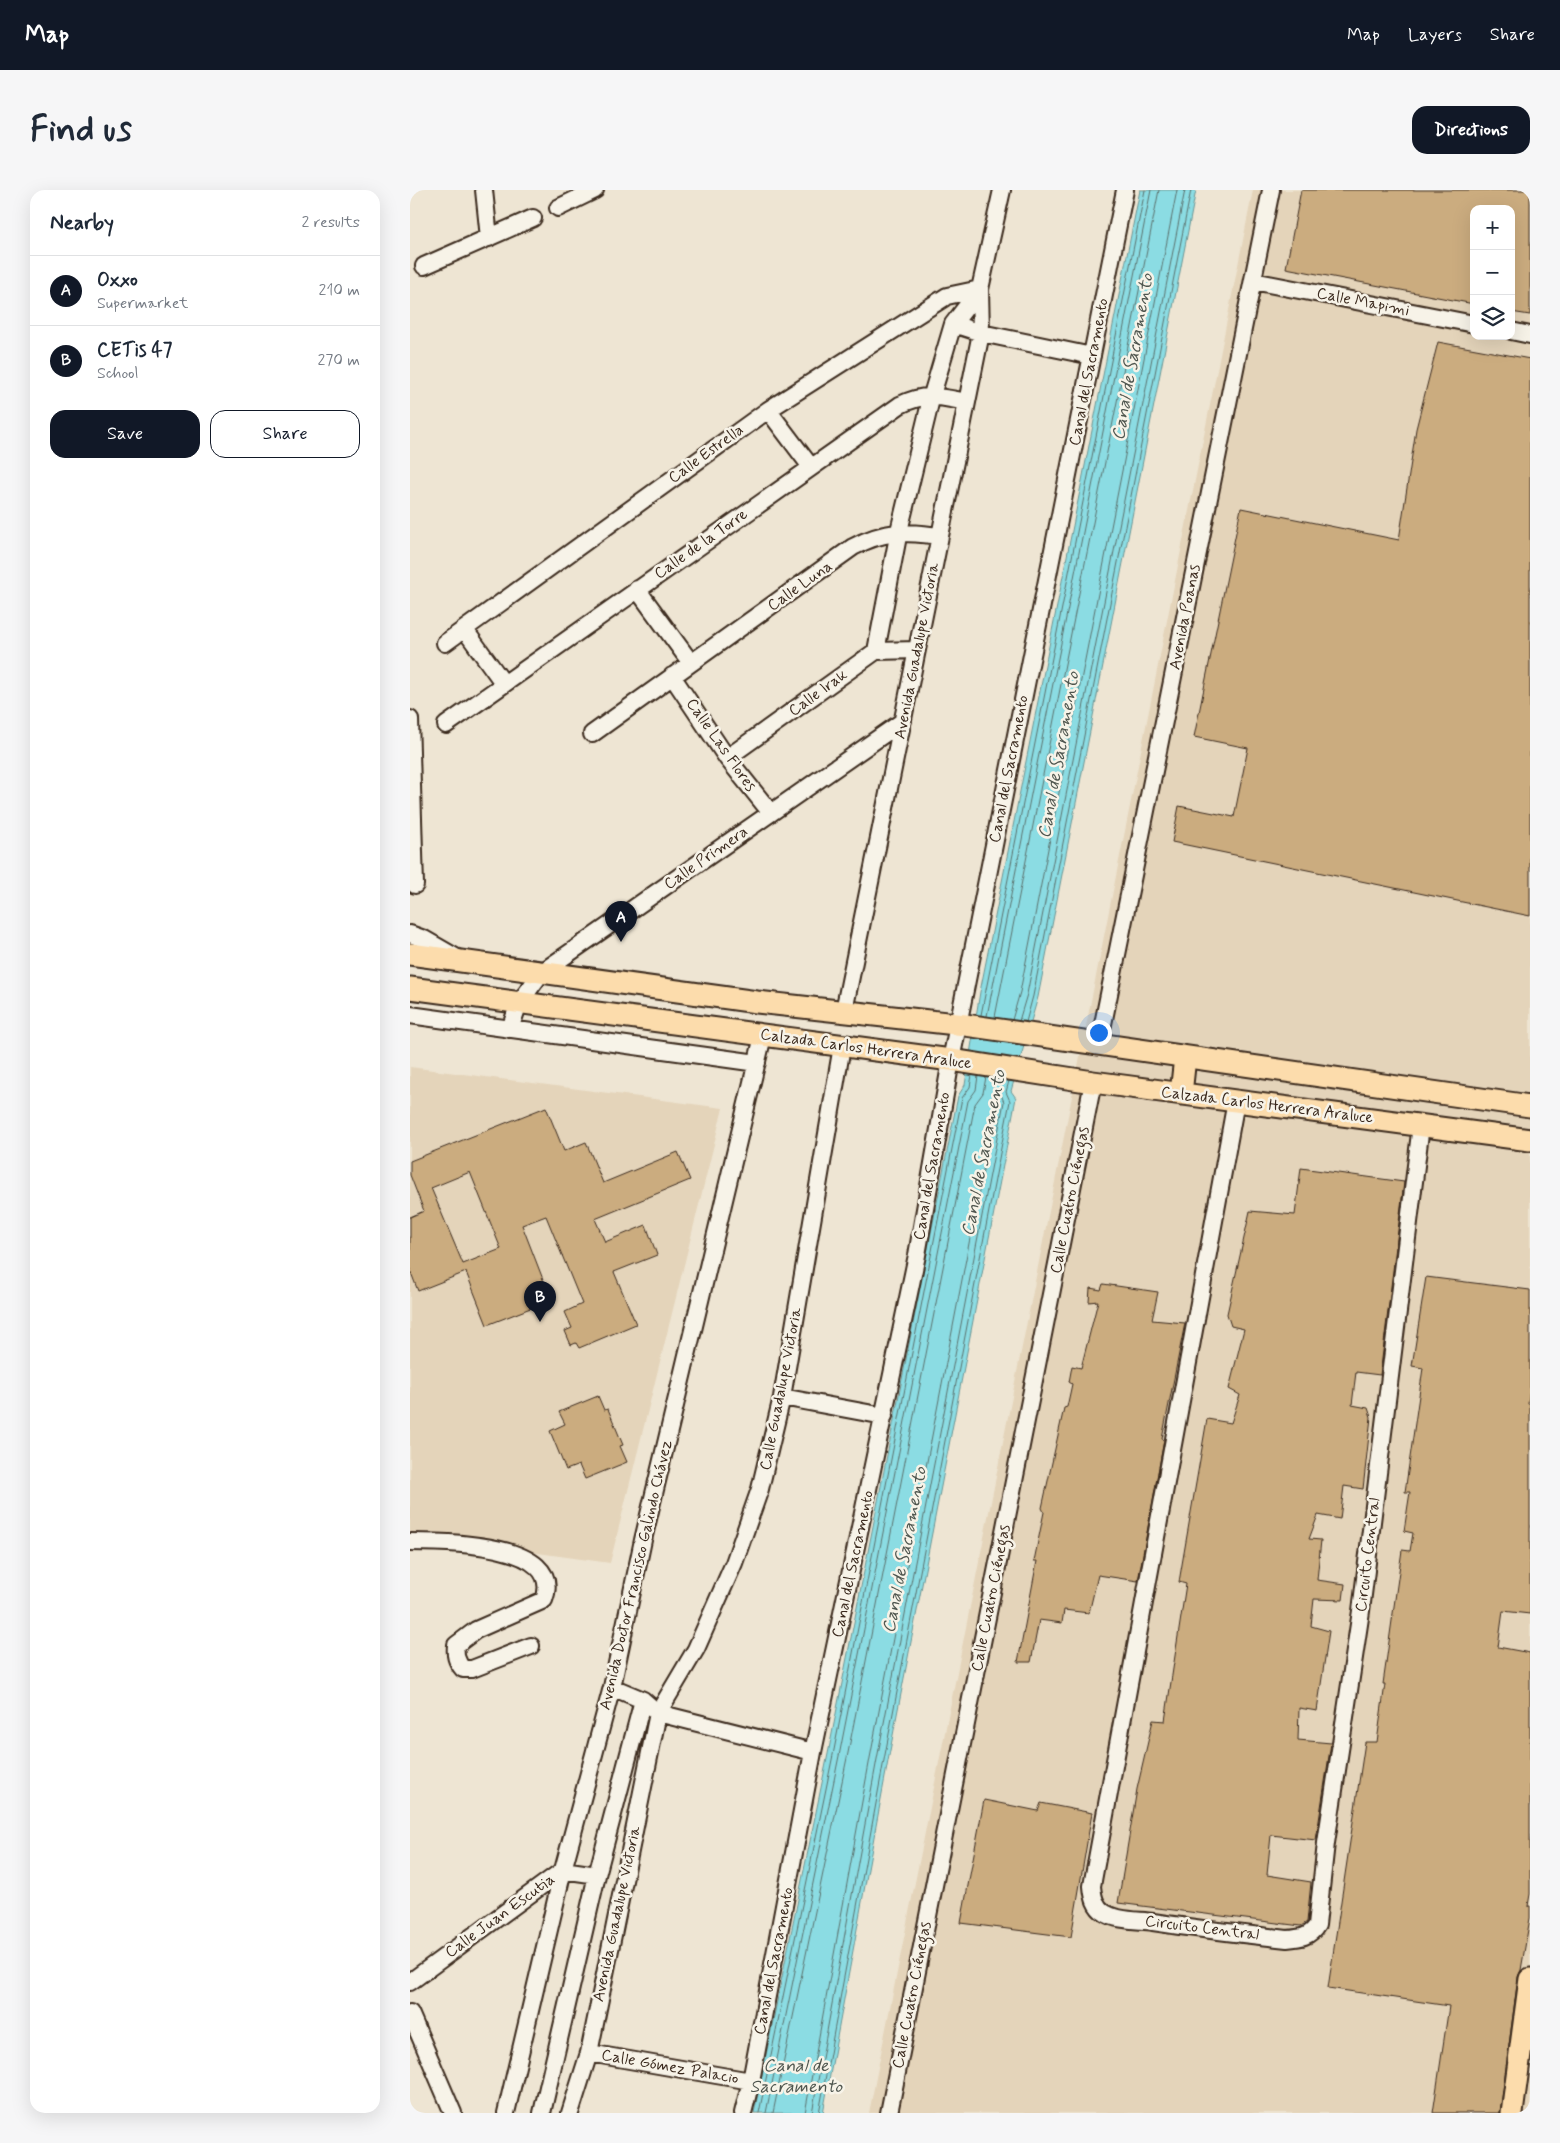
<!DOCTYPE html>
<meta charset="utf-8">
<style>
body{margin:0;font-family:Mynerve,sans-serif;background:#f6f6f7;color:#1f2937}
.controls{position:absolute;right:15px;top:15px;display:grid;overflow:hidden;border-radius:10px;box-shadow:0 5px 20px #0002}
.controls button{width:45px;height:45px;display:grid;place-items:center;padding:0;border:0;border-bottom:1px solid #e0e1e3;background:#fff;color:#1f2937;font:25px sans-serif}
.you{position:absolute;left:688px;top:842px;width:18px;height:18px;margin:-12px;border:4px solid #fff;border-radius:50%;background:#1a73e8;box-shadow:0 0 0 8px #1a73e833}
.badge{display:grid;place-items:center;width:32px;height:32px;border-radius:50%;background:#111827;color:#fff;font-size:16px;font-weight:700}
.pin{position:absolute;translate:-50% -41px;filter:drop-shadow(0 1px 2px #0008)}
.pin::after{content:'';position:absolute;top:26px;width:18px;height:15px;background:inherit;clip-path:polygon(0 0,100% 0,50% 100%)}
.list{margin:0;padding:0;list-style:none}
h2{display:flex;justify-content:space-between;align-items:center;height:65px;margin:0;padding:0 20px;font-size:21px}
h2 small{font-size:16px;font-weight:400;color:#747a83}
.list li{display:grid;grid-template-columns:32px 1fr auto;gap:15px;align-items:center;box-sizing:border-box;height:70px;padding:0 20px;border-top:1px solid #e0e1e3}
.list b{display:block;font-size:19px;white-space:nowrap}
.list p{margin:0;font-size:16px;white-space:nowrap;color:#747a83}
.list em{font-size:16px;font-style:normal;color:#747a83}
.actions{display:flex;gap:10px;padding:15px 20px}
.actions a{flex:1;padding:11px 0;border:1px solid #111827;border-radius:15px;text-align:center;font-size:18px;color:#111827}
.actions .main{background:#111827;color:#fff}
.icon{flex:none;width:28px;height:28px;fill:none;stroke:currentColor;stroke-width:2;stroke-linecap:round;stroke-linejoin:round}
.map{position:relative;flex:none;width:1120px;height:1923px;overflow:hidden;border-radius:15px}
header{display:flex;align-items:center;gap:30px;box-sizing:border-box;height:70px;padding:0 25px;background:#111827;color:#fff}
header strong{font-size:24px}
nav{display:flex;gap:28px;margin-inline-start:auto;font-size:18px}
.intro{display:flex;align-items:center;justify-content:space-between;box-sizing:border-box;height:120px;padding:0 30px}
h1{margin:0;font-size:35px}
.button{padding:12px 22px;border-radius:15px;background:#111827;color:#fff;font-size:18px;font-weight:700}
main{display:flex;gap:30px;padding:0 30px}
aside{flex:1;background:#fff;border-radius:15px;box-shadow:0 5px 20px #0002}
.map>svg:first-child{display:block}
</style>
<header>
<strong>Map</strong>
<nav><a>Map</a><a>Layers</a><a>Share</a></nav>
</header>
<div class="intro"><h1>Find us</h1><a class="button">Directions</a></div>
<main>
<aside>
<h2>Nearby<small>2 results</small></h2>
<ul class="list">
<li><span class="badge">A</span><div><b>Oxxo</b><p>Supermarket</p></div><em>210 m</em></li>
<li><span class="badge">B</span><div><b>CETis 47</b><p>School</p></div><em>270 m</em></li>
</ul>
<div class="actions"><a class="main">Save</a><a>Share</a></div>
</aside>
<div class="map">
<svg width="1120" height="1923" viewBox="0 0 1120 1923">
<rect width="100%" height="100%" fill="#eee5d3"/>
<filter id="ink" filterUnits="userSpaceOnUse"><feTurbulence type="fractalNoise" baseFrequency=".02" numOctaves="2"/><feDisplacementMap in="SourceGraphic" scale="10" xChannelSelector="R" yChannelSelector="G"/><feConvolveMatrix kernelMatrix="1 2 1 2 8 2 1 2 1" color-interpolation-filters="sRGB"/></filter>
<g filter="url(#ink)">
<path fill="#e4d4ba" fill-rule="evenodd" d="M843,0H1120V1923H459ZM1064,19H1101V146H1064Z
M0,877L313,918L200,1373L0,1345Z"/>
<path fill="#8bdce3" stroke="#6b9594" d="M730,0H786L628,807L601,901L606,908L478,1571L413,1923H344L419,1559L548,906L555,895L570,802Z"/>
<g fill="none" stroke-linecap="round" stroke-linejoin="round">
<path stroke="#5b716d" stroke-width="1" d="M571,825L735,0
M577,826L741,0
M585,827L749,0
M602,830L610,802L767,0
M609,831L617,804L775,0
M616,832L623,806L781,0
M349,1923L424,1560L552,908L560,897L562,885
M356,1923L430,1561L558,911L566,900L568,886
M363,1923L438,1563L565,914L573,903L576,887
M395,1923L460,1568L586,913L583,903L585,889
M402,1923L467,1569L594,912L590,902L593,890
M409,1923L474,1570L600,911L596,902L599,891"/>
</g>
<path fill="#cbac7f" stroke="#3b2a1e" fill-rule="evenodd" d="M891,0H1120V125L1101,122V19H1064V114L876,78Z
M1028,152L1120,169V726L762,652L769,616L824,627L838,558L784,547L831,318L989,350L1006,239Z
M136,917L154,961L176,952L193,993L268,962L280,990L185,1029L195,1052L236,1035L247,1065L204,1082L226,1134L169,1158L166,1153L161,1155L155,1141L162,1138L155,1122L172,1114L136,1026L112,1035L141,1110L77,1135L56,1082L8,1101L0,1080V1027L14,1021L0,985V971ZM60,982L91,1059L53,1074L21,998Z
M891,978L994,992L970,1185L946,1182L942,1215L958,1218L961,1227L953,1299L934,1296L930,1329L908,1325L899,1349L911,1350L907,1390L935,1394L933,1410L904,1409L901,1436L919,1441L907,1521L889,1518L888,1550L921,1553L906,1650L861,1645L857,1685L901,1692L897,1732L891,1736L708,1713L727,1599L743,1530L755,1531L776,1394L769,1392L797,1229L821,1233L830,1205L819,1199L834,1139L821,1136L817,1124L840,1021L885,1025Z
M1016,1087L1120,1100V1199L1118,1214L1120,1215V1424L1093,1421L1088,1457L1120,1463V1704L1118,1716H1120V1728L1111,1780L1108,1787L1090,1923H1023L1039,1816L918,1798L955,1552H967L975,1494H973L992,1360L1000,1361L1003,1343L994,1341L1000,1302H995L1013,1178L1002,1176Z
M693,1094L748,1102L742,1130L775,1133L752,1249L754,1250L728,1391L688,1385L679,1423L654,1420L652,1433L629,1430L621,1472H608L627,1371H624L634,1322L632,1318L654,1218L657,1217L662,1194L659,1192L662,1176L671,1178L688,1111L679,1112L680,1098L691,1100Z
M188,1206L194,1220L198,1219L213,1255L210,1256L217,1272L175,1289L169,1275L156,1280L140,1241L155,1234L149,1222Z
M574,1610L628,1621L631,1613L682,1623L661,1747L551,1733Z"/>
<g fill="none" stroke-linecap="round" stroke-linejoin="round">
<g stroke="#3b2a1e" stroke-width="20">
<path id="minor" d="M74,0L79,48
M148,18L185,0
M14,76L123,28
M843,91L1064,134
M543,134L571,143L682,166
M1101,141L1120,145
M358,220L401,277
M227,399L281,473
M55,440L94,494
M35,453L358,220L537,106L570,99
M466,461L489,341L522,205L543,134L570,99
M262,486L317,568L361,623
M0,529L5,695
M36,535L490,215C516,202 530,207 557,212
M182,544L443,357C477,339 493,342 530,346
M317,568L466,461L507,460
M0,744L14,749L47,768
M434,821L571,143L570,99L592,0
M0,825L347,873
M100,839L109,813L132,782L493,531
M689,854L861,0
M826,911L682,1696C683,1707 685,1717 695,1723C707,1731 729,1730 743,1732C788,1739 832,1744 877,1749C890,1748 900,1747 907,1735L916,1653L951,1421L1011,935
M372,1207L474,1226
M0,1352C33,1352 156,1352 134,1410L66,1440L46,1455C45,1465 46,1471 53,1479H62L121,1456
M202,1497L233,1510L248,1523L403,1562
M0,1792L153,1680L187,1685
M0,1823L43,1923
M179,1863L341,1891
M96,1923L153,1680L202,1497L233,1350L353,846
M132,1923L187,1685L233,1510
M160,1923L179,1863L248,1523L286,1459L324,1373L350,1299L372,1207L432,856
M333,1923L341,1891L403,1562L507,1065L541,870L715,0
M479,1923L683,892"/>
</g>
<g stroke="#3b2a1e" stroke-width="25">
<path id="major" d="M0,764L347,812L555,835L1120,916
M0,798L541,870L683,892L1120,950
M771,904L775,867
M1102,1923L1120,1789"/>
</g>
<use href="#minor" stroke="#f7f3e8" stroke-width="16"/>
<use href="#major" stroke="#fcdcac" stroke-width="21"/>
</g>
</g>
<g text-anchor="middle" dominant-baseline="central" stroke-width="5" stroke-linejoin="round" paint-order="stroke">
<g font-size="16" fill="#3b2a1e" stroke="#f7f3e8">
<text transform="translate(953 112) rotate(11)">Calle Mapimi</text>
<text transform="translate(679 182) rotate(-79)">Canal del Sacramento</text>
<text transform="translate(296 264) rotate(-36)">Calle Estrella</text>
<text transform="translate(291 354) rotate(-35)">Calle de la Torre</text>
<text transform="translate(390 396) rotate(-35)">Calle Luna</text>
<text transform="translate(775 427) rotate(-79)">Avenida Poanas</text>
<text transform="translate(507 461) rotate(-79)">Avenida Guadalupe Victoria</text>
<text transform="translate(408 503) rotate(-36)">Calle Irak</text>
<text transform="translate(311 555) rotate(55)">Calle Las Flores</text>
<text transform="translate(599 579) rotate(-79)">Canal del Sacramento</text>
<text transform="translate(296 668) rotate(-35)">Calle Primera</text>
<text transform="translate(456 859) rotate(8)">Calzada Carlos Herrera Araluce</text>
<text transform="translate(857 915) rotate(7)">Calzada Carlos Herrera Araluce</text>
<text transform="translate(522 976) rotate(-80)">Canal del Sacramento</text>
<text transform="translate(660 1010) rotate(-79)">Calle Cuatro Ciénegas</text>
<text transform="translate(371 1199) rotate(-79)">Calle Guadalupe Victoria</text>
<text transform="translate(958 1365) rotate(-83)">Circuito Central</text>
<text transform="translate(443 1374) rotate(-78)">Canal del Sacramento</text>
<text transform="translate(226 1385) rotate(-77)">Avenida Doctor Francisco Galindo Chávez</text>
<text transform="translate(581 1408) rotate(-79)">Calle Cuatro Ciénegas</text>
<text transform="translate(207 1724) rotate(-78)">Avenida Guadalupe Victoria</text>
<text transform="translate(90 1726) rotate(-36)">Calle Juan Escutia</text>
<text transform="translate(792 1738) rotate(7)">Circuito Central</text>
<text transform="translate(364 1771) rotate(-79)">Canal del Sacramento</text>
<text transform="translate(502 1805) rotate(-79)">Calle Cuatro Ciénegas</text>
<text transform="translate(260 1877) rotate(10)">Calle Gómez Palacio</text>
</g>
<g font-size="18" font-style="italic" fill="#4f564f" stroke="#f7f3e8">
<text transform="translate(723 167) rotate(-80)">Canal de Sacramento</text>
<text transform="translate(649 565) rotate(-80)">Canal de Sacramento</text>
<text transform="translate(574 963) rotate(-79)">Canal de Sacramento</text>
<text transform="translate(495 1360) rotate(-79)">Canal de Sacramento</text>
<text x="386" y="1876">Canal de<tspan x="386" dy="21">Sacramento</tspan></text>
</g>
</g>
</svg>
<div class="controls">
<button>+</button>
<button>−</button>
<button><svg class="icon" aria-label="layers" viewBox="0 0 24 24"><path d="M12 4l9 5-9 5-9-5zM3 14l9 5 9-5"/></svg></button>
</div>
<div class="you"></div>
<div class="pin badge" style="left:211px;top:752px">A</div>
<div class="pin badge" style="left:130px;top:1132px">B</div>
</div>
</main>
